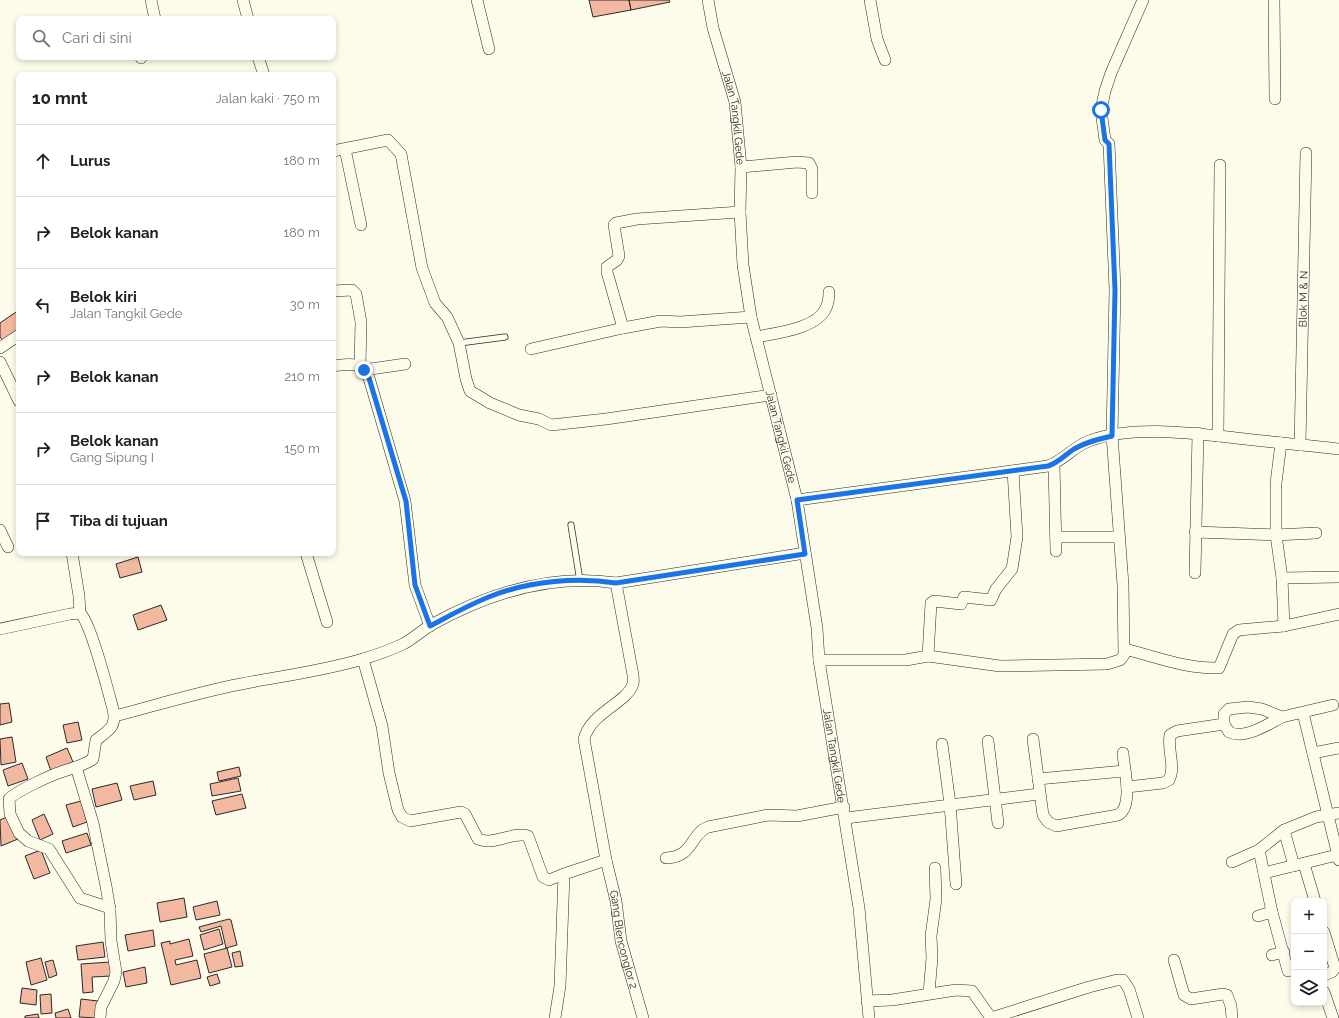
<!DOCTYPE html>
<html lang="id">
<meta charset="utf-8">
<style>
body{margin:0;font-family:Raleway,sans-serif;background:#f2f2f2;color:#222}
.controls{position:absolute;right:12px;bottom:12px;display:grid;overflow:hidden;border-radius:8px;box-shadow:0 2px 6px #0003}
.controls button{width:36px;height:36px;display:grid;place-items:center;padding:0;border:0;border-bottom:1px solid #e0e0e0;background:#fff;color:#222;font:20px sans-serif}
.stop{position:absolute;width:12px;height:12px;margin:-9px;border:3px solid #1a73e8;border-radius:50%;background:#fff}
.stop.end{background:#1a73e8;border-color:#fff;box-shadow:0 1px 4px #0008}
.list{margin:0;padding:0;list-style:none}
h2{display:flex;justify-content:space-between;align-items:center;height:52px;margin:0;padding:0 16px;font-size:17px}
h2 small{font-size:13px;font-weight:400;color:#767676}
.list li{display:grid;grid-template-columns:26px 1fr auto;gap:12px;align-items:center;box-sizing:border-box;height:72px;padding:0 16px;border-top:1px solid #e0e0e0}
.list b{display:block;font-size:15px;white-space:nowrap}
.list p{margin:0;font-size:13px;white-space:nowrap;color:#767676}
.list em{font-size:13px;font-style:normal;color:#767676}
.icon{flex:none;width:22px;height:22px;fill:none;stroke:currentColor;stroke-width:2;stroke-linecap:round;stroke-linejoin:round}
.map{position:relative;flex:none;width:1339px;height:1018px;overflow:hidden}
.search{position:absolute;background:#fff;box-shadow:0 2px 6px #0003;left:16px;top:16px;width:320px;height:44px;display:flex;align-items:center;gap:10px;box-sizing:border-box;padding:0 14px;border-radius:8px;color:#767676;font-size:15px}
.panel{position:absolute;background:#fff;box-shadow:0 2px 6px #0003;left:16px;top:72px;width:320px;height:484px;border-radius:8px}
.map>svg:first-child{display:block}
</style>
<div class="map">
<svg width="1339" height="1018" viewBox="0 0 1339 1018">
<rect width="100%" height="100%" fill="#fdfbea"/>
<path fill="#f2b8a0" stroke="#2b2b2b" d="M589,0H629L631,10L593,17Z
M629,0H669L670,2L631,10Z
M19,310V332L4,342L0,337V323Z
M138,557L142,572L120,578L116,564Z
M161,605L167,620L138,630L133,615Z
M9,703L12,722L0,725V704Z
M78,722L82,740L67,743L63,725Z
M12,737L16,762L1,765L0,739Z
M67,748L73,762L51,771L46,757Z
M22,763L28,779L8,786L3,770Z
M239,767L241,776L219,781L217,772Z
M238,778L241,791L212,796L210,784Z
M153,781L156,795L134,800L130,786Z
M117,783L122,800L96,807L92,789Z
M242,794L246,808L216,815L212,801Z
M81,801L87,822L73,827L66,805Z
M44,814L53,834L40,840L32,820Z
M9,816L18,839L1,846L0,820Z
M87,833L91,845L66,853L62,841Z
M41,850L50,873L34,879L25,856Z
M184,898L187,917L160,922L157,903Z
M217,901L220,915L196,920L193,907Z
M229,919L231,920L237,945L226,948L221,926L201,932L199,927Z
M219,929L223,944L204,950L200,935Z
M153,930L155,946L128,951L125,935Z
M189,939L193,956L175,960L176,965L197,960L201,978L171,985L161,943L170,941V944Z
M103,942L105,957L78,960L76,946Z
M227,948L232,967L209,973L204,954Z
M240,951L243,966L235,967L232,953Z
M41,958L47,980L31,985L26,962Z
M53,960L57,975L49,978L45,962Z
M110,962L111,976L92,977L93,992L83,993L81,964Z
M145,967L147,983L126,987L123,972Z
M217,974L220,983L210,986L207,977Z
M22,988L37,990L36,1005L20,1003Z
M51,994L52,1013L41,1014L40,995Z
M81,999L98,1001L96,1018L79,1017Z
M68,1009L71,1018H56L55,1013Z
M38,1014L39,1018H25V1016Z"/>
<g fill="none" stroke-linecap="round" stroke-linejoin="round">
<g stroke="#2b2b2b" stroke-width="7">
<path id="service" d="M459,343L505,337
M571,525L580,581"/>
</g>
<g stroke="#2b2b2b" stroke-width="12">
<g id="minor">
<path d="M151,0L155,19"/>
<path d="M243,0L248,19"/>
<path d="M477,0L489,49"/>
<path id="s1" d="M708,0L713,28L735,102L741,167L740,212L743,265L751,317L797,500L817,628L819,660L859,908L869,1018"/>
<path d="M870,0L877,39L885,60"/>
<path d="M1274,0L1275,99"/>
<path d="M258,57L264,75"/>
<path d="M141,58V57"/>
<path d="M345,149L361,225"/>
<path d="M333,151L388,140L401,154L422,268L435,303L447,317L459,343L466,379L470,391L490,403L519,415L539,419L551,425L606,419L771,395"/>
<path d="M741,167L797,162L809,163L812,169V193"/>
<path d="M333,291L352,290L356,294L361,322L360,366"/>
<path d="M623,328L607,272V267L617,260L619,256L614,225L616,223L637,219L740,212"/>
<path d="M756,337C776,333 817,329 826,308C828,304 829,297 829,292"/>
<path d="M0,348L19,335"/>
<path d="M531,349L623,328L661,321L680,322L751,317"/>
<path d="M0,362L19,401"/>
<path d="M333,366C351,364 359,361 369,378L405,501L415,585L430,626"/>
<path d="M364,370L405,364"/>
<path d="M1218,436L1220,165"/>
<path d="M1281,443L1276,483V535L1282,578L1284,626"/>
<path id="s2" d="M1300,445L1306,153"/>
<path d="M1054,464L1056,551"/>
<path d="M797,500L1048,466C1063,461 1073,447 1089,441C1132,425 1191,433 1236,438C1271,442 1305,445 1339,449"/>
<path d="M0,530L8,547"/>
<path d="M1195,532L1276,535L1316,533"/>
<path d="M1056,537H1119"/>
<path d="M72,553L79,596L80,613C91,623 108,691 113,709C117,727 109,730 96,740L93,759C83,766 72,768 61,772C51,775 15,792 9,799L10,814L19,833L28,841L49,849L80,898L110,908"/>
<path d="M306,553L327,622"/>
<path d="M1195,573L1198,433"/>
<path d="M1282,578L1339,577"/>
<path id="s3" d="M616,583L633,675C633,678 634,682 633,684C627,703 591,712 584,739L606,860L616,901L621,941L643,1018"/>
<path d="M0,629L70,614L80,613"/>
<path d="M1125,649C1156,657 1187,669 1219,668L1233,634L1239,630L1284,626L1339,614"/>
<path d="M928,656L1000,666L1107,664L1120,660L1124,655L1123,585L1112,435L1115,290L1109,144L1105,140L1101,110L1105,91L1111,73L1143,0"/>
<path d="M363,659L382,726L389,773L398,810L402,817L410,821L461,812L465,814L478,839C494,846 513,831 528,836L543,877L549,880L564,874"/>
<path d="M819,660H906L928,656L931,603L934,601L961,604L964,597L991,600L996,589L1012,569L1017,537L1013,471"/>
<path d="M1248,707L1262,709L1282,717C1268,724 1245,740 1229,732L1224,724V714L1229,709Z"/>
<path d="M1303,713L1339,860"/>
<path d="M115,716C157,705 199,692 241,684C282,676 323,671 363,659C376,655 391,650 403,644C413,639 421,631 431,625C487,594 551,573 616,583L805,553"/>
<path d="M1282,717L1333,705"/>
<path d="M1033,739L1043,815L1048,822L1056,826L1118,815C1134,806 1124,769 1123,753"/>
<path d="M988,741L998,823"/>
<path d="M942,744L950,804L956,884"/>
<path d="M1313,753L1339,748"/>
<path d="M76,767L93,823L106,886L110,910L111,941L116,972L114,981L101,1007L100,1018"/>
<path d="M1038,779L1124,771"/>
<path d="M1127,787L1163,783L1169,780C1176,766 1167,750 1170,735L1177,731L1224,724"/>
<path d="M846,818L1039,794"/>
<path d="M1284,830L1294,866"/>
<path d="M1259,850L1272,912L1288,971"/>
<path d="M666,858C694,857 690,834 708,827L768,815L797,816L844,807"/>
<path d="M1232,862L1259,850L1284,830L1316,817L1339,813"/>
<path d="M1304,864L1315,901"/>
<path d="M1264,873L1337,855"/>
<path d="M1258,916L1272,912"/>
<path d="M1324,932L1335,968L1332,972L1324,975"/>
<path d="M1272,955L1284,952"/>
<path d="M1174,960L1184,995L1191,999L1223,994L1227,995L1231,1006L1232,1018"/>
<path d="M1324,992L1333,1018"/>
<path d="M929,993L932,958L931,936L936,899L935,868"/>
<path d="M867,1001L892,1000L956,990L972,991L991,1018L1089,987L1117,980H1123L1129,989L1138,1018"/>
<path d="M555,1018L560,986L564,874L606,860"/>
</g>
</g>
<use href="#service" stroke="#fdfbea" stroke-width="5.5"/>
<use href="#minor" stroke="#fdfbea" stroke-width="11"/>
</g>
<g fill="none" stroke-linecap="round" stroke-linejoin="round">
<path stroke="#1a73e8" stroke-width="5" d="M364,370L369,378L402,488L406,501L415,585L430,626C451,615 472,603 494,595C531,581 577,577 616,583L805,554L797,500L1048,466C1058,463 1065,455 1074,449C1086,442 1099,439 1112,436L1115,290L1109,144L1105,140L1101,110"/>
</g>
<g text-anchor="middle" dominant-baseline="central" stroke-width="3" stroke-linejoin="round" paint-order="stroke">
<g font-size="11" fill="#2b2b2b" stroke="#fdfbea">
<text stroke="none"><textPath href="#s1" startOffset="121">Jalan Tangkil Gede</textPath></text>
<text stroke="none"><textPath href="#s2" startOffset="146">Blok M &amp; N</textPath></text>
<text stroke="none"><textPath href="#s1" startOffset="445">Jalan Tangkil Gede</textPath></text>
<text stroke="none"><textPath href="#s1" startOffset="769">Jalan Tangkil Gede</textPath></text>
<text stroke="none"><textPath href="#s3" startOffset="382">Gang Blenconglor 2</textPath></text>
</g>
</g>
</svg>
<div class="controls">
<button>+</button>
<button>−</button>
<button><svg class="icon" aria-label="layers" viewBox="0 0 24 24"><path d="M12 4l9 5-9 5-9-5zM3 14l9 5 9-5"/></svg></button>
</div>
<div class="stop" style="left:1101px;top:110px"></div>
<div class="stop end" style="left:364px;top:370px"></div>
<div class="search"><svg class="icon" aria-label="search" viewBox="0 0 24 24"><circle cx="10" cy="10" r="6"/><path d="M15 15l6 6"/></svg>Cari di sini</div>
<section class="panel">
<h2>10 mnt<small>Jalan kaki · 750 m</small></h2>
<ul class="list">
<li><svg class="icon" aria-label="ahead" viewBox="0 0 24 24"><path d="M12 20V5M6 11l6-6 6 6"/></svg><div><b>Lurus</b></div><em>180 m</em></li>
<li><svg class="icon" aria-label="right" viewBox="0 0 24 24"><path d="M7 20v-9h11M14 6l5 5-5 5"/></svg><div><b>Belok kanan</b></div><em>180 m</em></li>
<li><svg class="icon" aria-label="left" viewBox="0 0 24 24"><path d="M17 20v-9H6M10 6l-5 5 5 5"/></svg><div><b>Belok kiri</b><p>Jalan Tangkil Gede</p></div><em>30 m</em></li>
<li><svg class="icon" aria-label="right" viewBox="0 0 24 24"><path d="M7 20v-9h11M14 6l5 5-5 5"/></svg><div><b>Belok kanan</b></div><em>210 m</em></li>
<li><svg class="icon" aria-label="right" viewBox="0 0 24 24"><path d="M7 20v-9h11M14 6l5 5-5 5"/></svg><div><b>Belok kanan</b><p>Gang Sipung I</p></div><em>150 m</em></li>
<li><svg class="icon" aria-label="arrive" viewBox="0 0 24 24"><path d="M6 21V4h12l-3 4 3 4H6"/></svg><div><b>Tiba di tujuan</b></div></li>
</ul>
</section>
</div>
